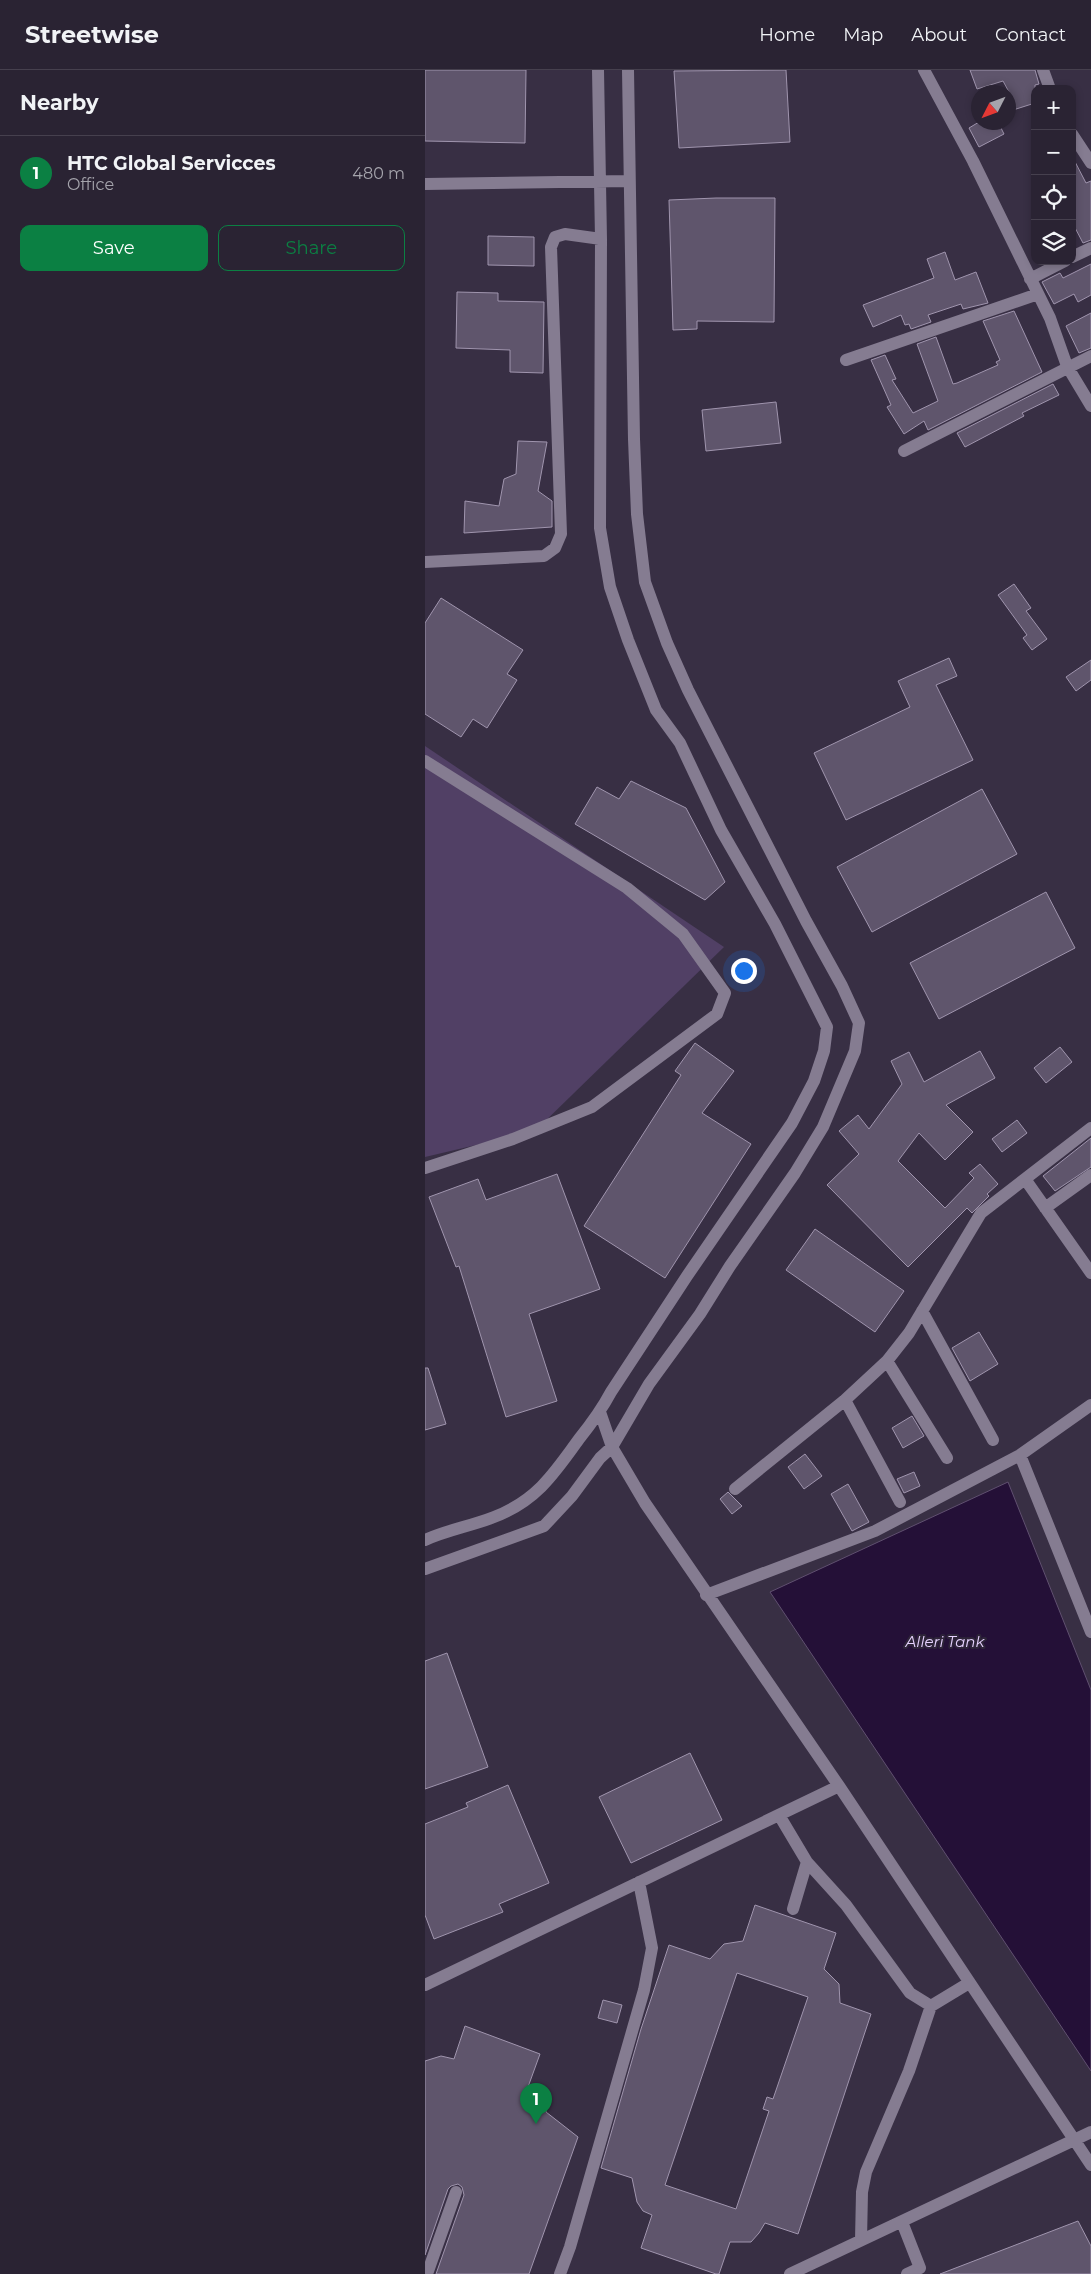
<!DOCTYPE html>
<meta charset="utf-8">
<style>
body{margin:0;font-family:Montserrat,sans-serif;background:#322b3b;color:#f1f3f6}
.controls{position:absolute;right:15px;top:15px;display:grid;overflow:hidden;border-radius:10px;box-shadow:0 2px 8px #0003}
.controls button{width:45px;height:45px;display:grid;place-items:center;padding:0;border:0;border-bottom:1px solid #46404e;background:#2a2333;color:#f1f3f6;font:25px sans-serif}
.compass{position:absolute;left:546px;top:15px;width:45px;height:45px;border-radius:50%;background:#2a2333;box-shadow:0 2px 8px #0003;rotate:228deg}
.you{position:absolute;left:318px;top:900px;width:18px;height:18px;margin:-12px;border:4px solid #fff;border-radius:50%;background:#1a73e8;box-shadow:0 0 0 8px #1a73e833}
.badge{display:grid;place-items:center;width:32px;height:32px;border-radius:50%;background:#0b8043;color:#fff;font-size:16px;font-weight:700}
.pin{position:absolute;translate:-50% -41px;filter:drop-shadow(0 1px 2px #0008)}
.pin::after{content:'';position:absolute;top:26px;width:18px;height:15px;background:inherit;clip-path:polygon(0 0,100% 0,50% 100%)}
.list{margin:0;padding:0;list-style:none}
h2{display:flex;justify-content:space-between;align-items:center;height:65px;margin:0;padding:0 20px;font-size:21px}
h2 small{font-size:16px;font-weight:400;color:#a5a4ac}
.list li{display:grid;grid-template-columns:32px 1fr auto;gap:15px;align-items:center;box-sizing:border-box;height:75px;padding:0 20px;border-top:1px solid #46404e}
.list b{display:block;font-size:19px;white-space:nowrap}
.list p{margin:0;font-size:16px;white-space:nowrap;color:#a5a4ac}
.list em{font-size:16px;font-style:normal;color:#a5a4ac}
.actions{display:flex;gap:10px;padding:15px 20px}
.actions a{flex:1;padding:11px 0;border:1px solid #0b8043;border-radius:10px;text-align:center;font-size:18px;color:#0b8043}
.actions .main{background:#0b8043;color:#fff}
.icon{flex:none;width:28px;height:28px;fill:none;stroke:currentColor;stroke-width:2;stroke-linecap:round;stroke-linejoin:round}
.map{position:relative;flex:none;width:666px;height:2204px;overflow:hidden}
header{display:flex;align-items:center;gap:30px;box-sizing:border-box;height:70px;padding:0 25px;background:#2a2333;border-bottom:1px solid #46404e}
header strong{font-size:24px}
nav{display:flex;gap:28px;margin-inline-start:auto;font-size:18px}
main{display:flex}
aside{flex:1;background:#2a2333}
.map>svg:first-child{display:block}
</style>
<header>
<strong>Streetwise</strong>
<nav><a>Home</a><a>Map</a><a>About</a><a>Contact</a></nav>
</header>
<main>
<aside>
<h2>Nearby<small></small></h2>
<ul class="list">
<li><span class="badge">1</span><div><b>HTC Global Servicces</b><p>Office</p></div><em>480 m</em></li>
</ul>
<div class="actions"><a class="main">Save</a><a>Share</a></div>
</aside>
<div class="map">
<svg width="666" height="2204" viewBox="0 0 666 2204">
<rect width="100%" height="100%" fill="#382f44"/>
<path fill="#514065" d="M0,676L299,877L110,1061L0,1087Z"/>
<path fill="#241037" stroke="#605070" d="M583,1412L666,1620V2001L345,1522Z"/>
<path fill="#5f556c" stroke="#a095ae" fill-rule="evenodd" d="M0,0H101L100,73L0,71Z
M361,0L365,72L254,78L249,1Z
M545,0H610L614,14L610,15V33L588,40L584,22L578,11L552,19Z
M554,52H573L579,64L554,77L544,58Z
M647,86L661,113L666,111V170L658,173L647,152Z
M291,128H350L349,252L272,251V259L248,260L244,130Z
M63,166L109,167V196L63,195Z
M520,182L530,210L551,202L563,233L538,239L536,234L503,245L506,252L486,259L484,254L480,255L476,245L448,257L438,235L509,208L502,189Z
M666,194V225L653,232L649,224L629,234L617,212L635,203L638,208Z
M32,222L73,223V231L119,232L118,303L85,302V280L31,278Z
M589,241L617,302L503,360L499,351L479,364L462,337L466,335L446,290L460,285L471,309L467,310L488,343L513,331L492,274L511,267L528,314L532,313L573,295L571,292L575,290L558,251Z
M666,243V278L654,283L641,256Z
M628,314L634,325L597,343L599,346L540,377L532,363Z
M351,332L356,373L281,381L277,340Z
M93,371L122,372L113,421L127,431V457L39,463L40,431L74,436L79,409L91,404Z
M589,514L606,538L601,541L622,569L607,580L598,568L602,565L573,525Z
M16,528L98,580L82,604L92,610L62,658L48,649L36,667L0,644V553Z
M524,588L532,606L511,615L548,690L421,750L389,683L485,637L473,611Z
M666,590V610L651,621L641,607Z
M206,711L261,738L300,812L280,830L150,754L172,717L194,729Z
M557,719L592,784L447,862L412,797Z
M621,822L650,878L514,949L485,893Z
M270,973L309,1001L277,1043L326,1074L240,1208L159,1156L256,1005L250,1001Z
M635,977L647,992L621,1013L609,998Z
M555,981L570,1008L521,1035L548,1062L520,1090L494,1063L473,1091L520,1138L549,1108L544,1103L555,1094L573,1114L562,1124L564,1126L547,1143L542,1138L483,1197L402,1115L434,1084L414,1061L433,1045L444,1059L477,1014L466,991L484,982L499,1012Z
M592,1050L602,1063L577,1082L567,1069Z
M666,1068V1097L630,1121L618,1106Z
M132,1104L175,1219L104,1244L132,1331L81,1347L34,1196L31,1197L4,1127L53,1109L61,1130Z
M390,1159L479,1221L450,1262L361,1200Z
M554,1262L573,1294L545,1311L527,1278Z
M0,1298H3L21,1354L0,1360Z
M487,1346L499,1366L478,1378L467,1358Z
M380,1384L397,1406L379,1419L363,1397Z
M489,1402L495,1416L479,1423L472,1409Z
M423,1414L444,1452L427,1461L406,1424Z
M303,1422L317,1436L307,1444L295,1429Z
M22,1583L63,1697L0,1719V1591Z
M265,1683L297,1750L206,1793L174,1727Z
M83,1715L124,1813L74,1834L78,1842L9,1869L0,1845V1754L43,1737L41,1733Z
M330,1835L411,1863L399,1899L414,1914L415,1933L446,1944L373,2164L340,2153L334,2163L326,2172H305L294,2204H291L216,2178L227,2145L218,2141L212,2132L207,2108L176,2098L216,1959L244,1875L285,1889L299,1874L318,1871ZM312,1903L383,1927L348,2029L342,2027L338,2039L344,2041L311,2139L240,2115Z
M178,1930L197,1935L192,1953L173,1948Z
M40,1956L115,1984L103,2017L121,2032V2042L153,2067L104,2204H11L39,2125L37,2117L33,2114L26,2116L23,2119L0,2185V1991L16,1986L29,1989Z
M653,2151L666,2176V2204H515Z"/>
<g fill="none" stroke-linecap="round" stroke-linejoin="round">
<path stroke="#857c91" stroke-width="12" d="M499,0L548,91L625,248L642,296L666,336
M618,0L625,19
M647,64L666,93
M0,114L204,111
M647,187L666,178
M605,209L640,191
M421,290L613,224
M479,381L666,286
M0,492L119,486L130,478L136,464L126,177L130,167L140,164L176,169
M0,691L202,818L258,864L300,923L292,944L167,1037L88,1069L0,1098
M600,1109L666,1203
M620,1138L666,1105
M497,1241L568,1370
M462,1291L522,1388
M420,1330L475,1432
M175,1342L187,1377L220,1433L414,1716L666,2095
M595,1385L666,1562
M310,1419L420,1330L462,1291L484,1263L556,1143L666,1058
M0,1470C22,1460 46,1456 69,1447C111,1431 129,1404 154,1369C166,1354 177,1339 186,1322L262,1206L367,1053L389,1011L399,981L402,957L350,854L296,760L255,673L231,640L203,570L185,517L175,458L176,169L173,0
M0,1499L119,1456L147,1426L175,1388L187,1377L224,1314L275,1244L305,1196L370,1103L398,1057L430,981L434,953L417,916L381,851L263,620L242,573L220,512L212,444L209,369L203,0
M281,1525L450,1461L595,1385L666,1335
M354,1745L382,1792L421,1835L485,1923L506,1936
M368,1839L382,1792
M0,1915L414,1716
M477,2152L495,2198L482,2204
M436,2170L437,2122L441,2102L484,2001L506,1936L544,1913
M2,2204L31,2122
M135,2204L145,2177L219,1920L227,1878L214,1812
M365,2204L666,2062"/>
</g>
<g text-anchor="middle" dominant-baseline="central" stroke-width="4" stroke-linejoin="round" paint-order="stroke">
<g font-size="15" font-style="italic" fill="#e6d2fe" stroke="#2e2539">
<text x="520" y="1571">Alleri Tank</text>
</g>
</g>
</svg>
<div class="controls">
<button>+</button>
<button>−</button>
<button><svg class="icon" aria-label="locate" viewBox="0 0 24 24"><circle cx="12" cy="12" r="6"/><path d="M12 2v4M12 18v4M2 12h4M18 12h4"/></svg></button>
<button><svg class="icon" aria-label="layers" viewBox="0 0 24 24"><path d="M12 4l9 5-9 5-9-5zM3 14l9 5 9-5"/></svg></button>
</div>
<svg class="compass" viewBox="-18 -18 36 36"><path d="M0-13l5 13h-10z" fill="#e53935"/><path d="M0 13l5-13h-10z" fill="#a5a4ac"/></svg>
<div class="you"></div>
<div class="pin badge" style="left:111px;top:2054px">1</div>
</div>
</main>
